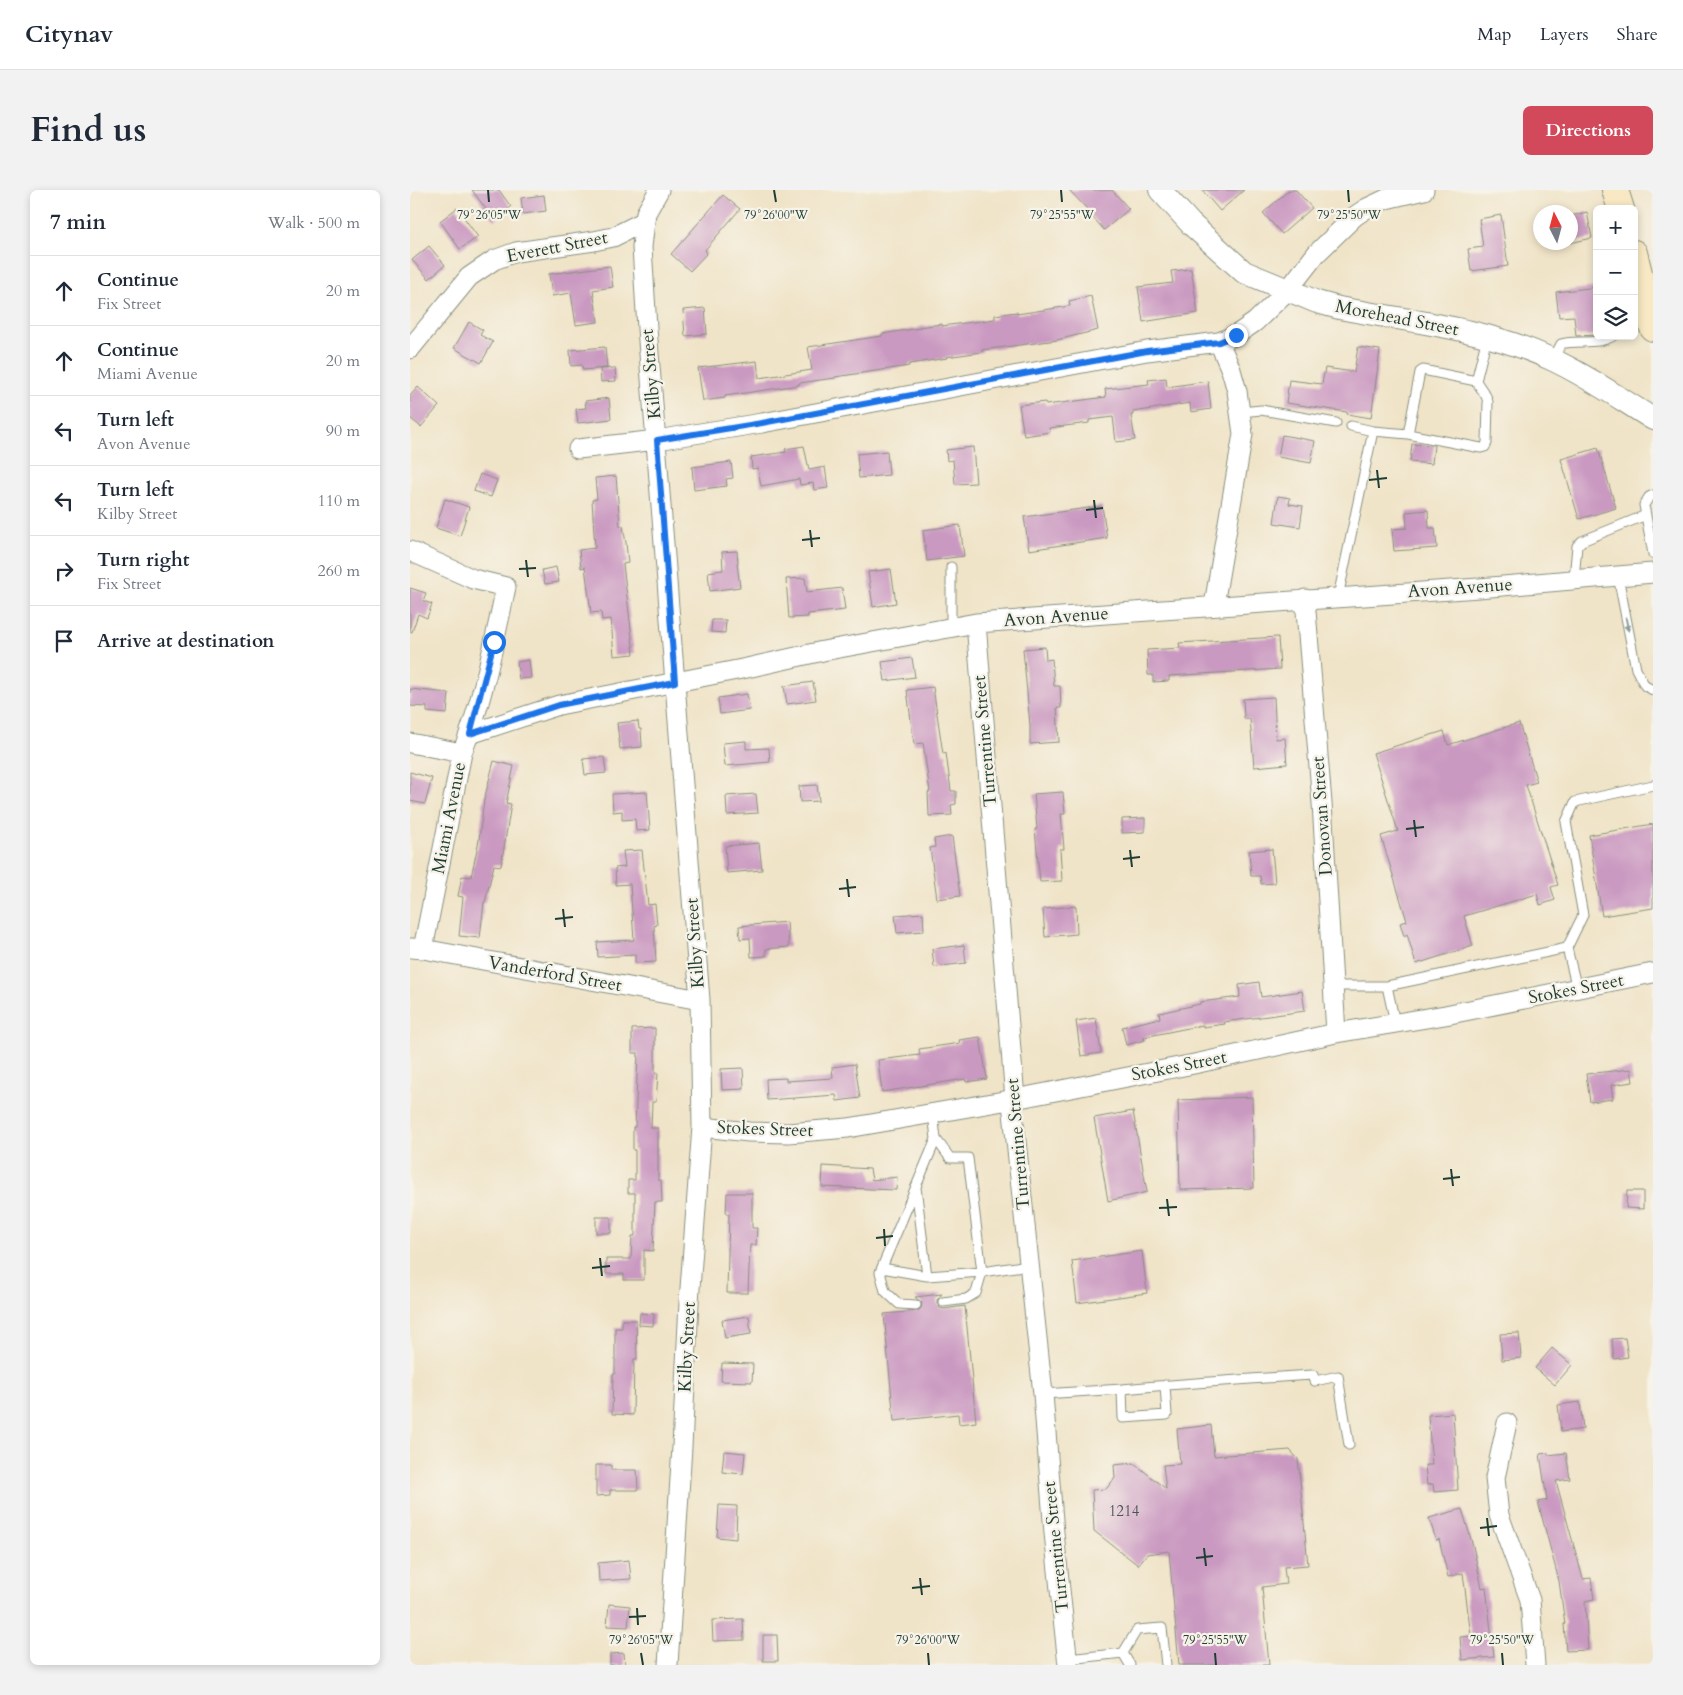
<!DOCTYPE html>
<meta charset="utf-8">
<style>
body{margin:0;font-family:Cardo,serif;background:#f2f2f3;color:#1f2937}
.controls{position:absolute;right:15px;top:15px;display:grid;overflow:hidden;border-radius:8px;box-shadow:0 2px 8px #0003}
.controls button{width:45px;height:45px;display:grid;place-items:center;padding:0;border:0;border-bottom:1px solid #e0e1e3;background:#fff;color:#1f2937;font:25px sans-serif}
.compass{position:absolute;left:1123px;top:15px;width:45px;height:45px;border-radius:50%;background:#fff;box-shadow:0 2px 8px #0003;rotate:354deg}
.stop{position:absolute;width:15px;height:15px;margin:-11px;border:4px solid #1a73e8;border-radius:50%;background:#fff}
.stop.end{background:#1a73e8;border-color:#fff;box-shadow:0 1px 5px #0008}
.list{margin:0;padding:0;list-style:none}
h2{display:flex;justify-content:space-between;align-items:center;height:65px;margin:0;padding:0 20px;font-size:21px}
h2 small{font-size:16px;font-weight:400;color:#747a83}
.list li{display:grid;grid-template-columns:32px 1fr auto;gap:15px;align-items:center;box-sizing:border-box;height:70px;padding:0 20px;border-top:1px solid #e0e1e3}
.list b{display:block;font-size:19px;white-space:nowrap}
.list p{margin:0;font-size:16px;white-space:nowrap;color:#747a83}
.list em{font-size:16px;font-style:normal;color:#747a83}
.icon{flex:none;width:28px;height:28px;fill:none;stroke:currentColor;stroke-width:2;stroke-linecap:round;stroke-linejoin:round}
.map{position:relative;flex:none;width:1243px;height:1475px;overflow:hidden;border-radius:8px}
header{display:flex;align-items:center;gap:30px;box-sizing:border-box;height:70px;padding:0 25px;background:#fff;border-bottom:1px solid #e0e1e3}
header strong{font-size:24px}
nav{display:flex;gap:28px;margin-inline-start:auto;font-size:18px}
.intro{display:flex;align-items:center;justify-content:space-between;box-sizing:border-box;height:120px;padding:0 30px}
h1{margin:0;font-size:35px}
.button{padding:12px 22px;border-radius:8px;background:#d1495b;color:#fff;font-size:18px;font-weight:700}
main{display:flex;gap:30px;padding:0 30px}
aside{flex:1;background:#fff;border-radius:8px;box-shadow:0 2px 8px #0003}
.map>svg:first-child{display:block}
</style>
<header>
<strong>Citynav</strong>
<nav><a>Map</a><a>Layers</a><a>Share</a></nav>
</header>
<div class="intro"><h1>Find us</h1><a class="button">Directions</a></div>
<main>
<aside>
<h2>7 min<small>Walk · 500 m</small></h2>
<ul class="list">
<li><svg class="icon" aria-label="ahead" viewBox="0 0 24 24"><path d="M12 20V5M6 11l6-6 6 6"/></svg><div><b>Continue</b><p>Fix Street</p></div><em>20 m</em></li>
<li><svg class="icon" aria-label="ahead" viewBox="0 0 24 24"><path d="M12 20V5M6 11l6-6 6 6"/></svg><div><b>Continue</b><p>Miami Avenue</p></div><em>20 m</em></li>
<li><svg class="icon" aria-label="left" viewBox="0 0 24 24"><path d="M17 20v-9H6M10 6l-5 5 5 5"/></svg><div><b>Turn left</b><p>Avon Avenue</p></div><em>90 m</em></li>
<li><svg class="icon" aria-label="left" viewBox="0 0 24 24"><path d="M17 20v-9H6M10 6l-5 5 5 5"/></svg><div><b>Turn left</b><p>Kilby Street</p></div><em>110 m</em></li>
<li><svg class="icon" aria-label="right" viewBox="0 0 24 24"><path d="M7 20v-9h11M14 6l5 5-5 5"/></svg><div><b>Turn right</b><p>Fix Street</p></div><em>260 m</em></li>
<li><svg class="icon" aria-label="arrive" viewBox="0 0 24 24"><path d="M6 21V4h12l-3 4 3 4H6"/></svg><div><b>Arrive at destination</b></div></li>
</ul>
</aside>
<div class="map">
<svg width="1243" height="1475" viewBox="0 0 1243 1475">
<rect width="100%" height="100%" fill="#f7f3e8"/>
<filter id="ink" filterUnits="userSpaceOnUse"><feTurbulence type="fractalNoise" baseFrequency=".02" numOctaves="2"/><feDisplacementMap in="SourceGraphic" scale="10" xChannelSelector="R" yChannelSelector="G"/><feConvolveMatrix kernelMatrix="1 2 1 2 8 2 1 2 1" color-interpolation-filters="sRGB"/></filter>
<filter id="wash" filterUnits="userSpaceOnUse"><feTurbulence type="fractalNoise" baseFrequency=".0096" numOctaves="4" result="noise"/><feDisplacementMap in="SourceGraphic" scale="20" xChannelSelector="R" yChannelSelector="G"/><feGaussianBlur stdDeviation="1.12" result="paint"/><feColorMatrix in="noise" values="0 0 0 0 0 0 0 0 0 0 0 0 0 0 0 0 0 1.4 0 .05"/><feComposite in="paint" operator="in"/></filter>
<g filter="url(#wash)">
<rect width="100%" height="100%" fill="#f0e4c8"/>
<g id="blocks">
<path fill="#ca99c1" d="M62,0H89L101,17L84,30Z
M659,0H702L719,19L694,40L680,24L681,23Z
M792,0H834L810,21Z
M879,0H886L902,18L872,44L853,23Z
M134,5L136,21L113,24L111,8Z
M313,5L330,19L295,60L297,63L280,81L261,64Z
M47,18L68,47L50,59L30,31Z
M1177,22L1182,48L1160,53V26Z
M1091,25L1098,76L1061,81L1058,59L1073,57L1069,29Z
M19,56L35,75L19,89L2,70Z
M200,76L203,97L183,100L188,132L166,135L161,103L142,106L139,84Z
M781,79L788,123L733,132L728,97L763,93L761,81Z
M1187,97V145L1166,146L1164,126L1149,127L1146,102Z
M681,106L688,140L647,150L572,160V162L536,167L537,168L499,174V176L425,187V188L389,193V195L315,206V208L293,211L288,178L347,171L349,188L402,180L398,157L472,146V144L510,138L509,137L532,134V136L585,129V125L607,122V124L660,116L659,111Z
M295,118L297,144L275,146L273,120Z
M59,132L73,140L70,145L83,152L71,173L44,158Z
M195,157L197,178L173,180L172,175L161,176L160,160Z
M948,157L970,160L961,228L937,224V222L876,213L879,190L912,194L915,178L944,182Z
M205,178L206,191L191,192L190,179Z
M756,188L757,197L798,191L801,219L781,222L780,213L723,222V225H721L725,250L706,252L703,227L679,230V233L639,238L640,242L614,246L609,215L635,212L636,215L696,207L695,199L739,194L738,190Z
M8,197L29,216L11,237L0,228V206Z
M199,208L201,229L168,233L166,219L176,218L175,211Z
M872,245L905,251L901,273L868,267Z
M1002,254L1024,255L1022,274L1000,272Z
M394,256L399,280L415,277L418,298L404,300L403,293L390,295L389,289L351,296L348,278L342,279L341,267L376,262L375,259Z
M563,257L566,293L545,294L543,270L537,271L536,260Z
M1188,258L1206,318L1169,329L1151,269Z
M477,261L479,285L449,288L447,264Z
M321,272L323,288L316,289L317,296L284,300L282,277Z
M70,284L87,290L81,307L64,301Z
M206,286L210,336H213L216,353L218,373L213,374L224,464L204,466L201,429L192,430L191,422L181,423L175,377L171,378L169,360L185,358L182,310L187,309L185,288Z
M868,306L880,308L879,314L893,316L890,337L864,333Z
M35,309L59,317L50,346L26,338Z
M692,316L697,348L619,360L614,327Z
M1018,320L1019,338H1025L1027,358L984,361L982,339L997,338L996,322Z
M550,335L554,366L517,371L513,340Z
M327,361L328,373H327L330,397L300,401L298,382L313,380L312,362Z
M146,377L149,392L135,394L132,380Z
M481,379L486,413L463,417L458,382Z
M395,388L397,402L432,398L435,420L398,424V427L379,428L376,389Z
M0,398L16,403L13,411L22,414L17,428L8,424L2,442H0Z
M302,430H316L315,443L301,442Z
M868,447L870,479L759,486V491L743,492V485H738L737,460L770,458L769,453Z
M635,457L636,470L642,469L644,496H650L651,518H647L649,552L620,554V535L613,459Z
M502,468L505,487L475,491L472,472Z
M119,470L121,488L109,489L107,472Z
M403,492L406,510L377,514L374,496Z
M523,497L533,564L536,563L541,601H546V614L541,615L542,625L519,626L518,602H520L513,553L504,554L497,500Z
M0,499L39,503L37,524L17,522V517L0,516Z
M337,504L340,520L310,524L308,508Z
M864,507L866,549L875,548L877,574L844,577L840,529H834L833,509Z
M228,531L229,539H231L232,557L210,559L207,533Z
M1109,533L1127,592L1116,595L1148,695L1141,697L1145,710L1130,715L1127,704L1054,726L1063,756L1006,774L997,744L994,746L990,733L997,731L971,646L988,641L963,563L1034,541L1038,555Z
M336,551V559L359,558L360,572L315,576L313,553Z
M194,567L196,583L175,585L173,569Z
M84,571L104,576L96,613L101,614L91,676L84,675L75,712H74L70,748L49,746L53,707L48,706L52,686L61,687L69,650L74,610Z
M0,582L22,588L15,614L0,611Z
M407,595L409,611L390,612L389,596Z
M237,602L240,640L226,641L225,629L212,630V621L203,622L202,604Z
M653,602L655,624H651L654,659H650L652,691L630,692L625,639H627L624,604Z
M346,604L348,623L317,625L316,606Z
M735,628V642L712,643V629Z
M1243,634V718L1192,726L1179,645Z
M542,646L550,706L527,709L520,658L525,657L524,649Z
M349,653L352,680L317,683L315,656Z
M862,659L865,693L851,694L850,686H841L839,661Z
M232,660L238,715L245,714L247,735L244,736L246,772L225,773V765L188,767L187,752L224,750L220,694L206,695L205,678L215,677L213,661Z
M666,716L667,744L635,747L633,719Z
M513,723L514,741L487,743L485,725Z
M377,732L379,757L356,759V766L341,767L340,748L330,749L329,736Z
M554,755L556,773L524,777L522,759Z
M849,792L851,807L892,801L895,821L814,832L815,834L793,837V835L734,847L735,850L716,855L712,837L750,828L749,823L790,814V812L830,807L829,795Z
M686,828L691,863L671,866L666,831Z
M245,838V883H248L246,912H242L241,938H248V990H251L252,1012H245L243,1061L234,1060V1090H214V1084H196V1069H221L222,1046H225V1003H218V990H225V960H223V937H225L228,863H222V839Z
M570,847L577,889L556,892L555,889L472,902L468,870L510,865L509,859L550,853L549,850Z
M445,874L450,908L427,911L426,905L357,910L356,889L376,888V891L423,888L422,877Z
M333,878L334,899L312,900L311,879Z
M1221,879L1223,892L1201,895L1203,909L1180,912L1176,884Z
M842,907L844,998L770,1000L768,910Z
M723,921L737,1002L698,1011L684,928Z
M413,976L460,979L462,990L487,987L486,1000L412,997Z
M1217,1001H1233V1019L1216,1018Z
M317,1003H342V1038H347L346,1055H340L338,1103H317L319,1024H316Z
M186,1027H201V1043H186Z
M732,1061L737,1103L667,1113L662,1071Z
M532,1104L527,1110V1113L530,1118L534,1119L555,1116L566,1232L549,1234L548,1224L484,1231L474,1124L508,1121L511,1118L512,1113L505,1107Z
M230,1123L244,1124L243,1136L229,1135Z
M339,1126L341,1144L315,1148L312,1130Z
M212,1130H226L227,1169H224L223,1225L202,1224L203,1184H205V1138H212Z
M1109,1143L1111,1168L1092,1170L1090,1144Z
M1215,1148L1218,1167L1204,1169L1202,1149Z
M1142,1158L1162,1175L1145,1195L1125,1178Z
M312,1173L343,1174L342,1192L311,1191Z
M1170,1212L1173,1239L1151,1242L1148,1215Z
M1043,1223L1048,1300L1024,1302L1023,1294L1017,1295L1015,1275H1022L1018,1225Z
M801,1235L804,1266L880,1260L888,1269L898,1375L874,1377L876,1394L852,1397L859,1475H769L759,1361L737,1364L728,1375L684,1341L682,1300L696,1299L705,1288L704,1275L724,1273L756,1299L753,1275L770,1274L767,1239Z
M314,1261L335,1263L333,1284L312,1282Z
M1138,1263V1265L1156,1263L1160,1289L1146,1291L1173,1389L1181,1388L1184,1409L1175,1411L1178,1460L1156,1461L1154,1434H1155L1149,1391L1128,1312L1137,1310L1130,1264Z
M186,1275H201V1280H227L228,1300H200V1305L186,1306Z
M309,1315L327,1316L326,1349L307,1347Z
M1052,1319L1063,1356L1072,1398L1076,1397L1084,1467L1052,1470L1050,1447L1061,1446L1053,1383L1038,1387L1029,1349L1026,1350L1019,1328Z
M219,1370L221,1389L189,1391L188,1373Z
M199,1414L220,1416L218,1437L197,1436Z
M333,1429L334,1450L303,1451L302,1430Z
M353,1445H367L368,1471H353Z
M214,1463L215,1475H200V1464Z"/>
</g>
</g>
<g filter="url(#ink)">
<use href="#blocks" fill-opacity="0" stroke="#88907e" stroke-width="1"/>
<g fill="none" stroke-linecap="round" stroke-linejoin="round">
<g stroke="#88907e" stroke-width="11">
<path id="service" d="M1143,169L1151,154C1167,149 1186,156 1203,146
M831,222L851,220L926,233
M963,241L998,244L1010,182L1013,180L1066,191L1077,147
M998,244L1071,258L1075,257L1077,253L1078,212L1076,206L1066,191
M1243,305L1239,307L1234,315L1243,364
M541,377V438
M1208,386L1226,479L1235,496L1243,500
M1164,389L1167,356L1172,351L1236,325
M928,407L963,241L941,236
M1157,758L1167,799
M923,796H977
M985,833L977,796L1157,758L1173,725L1156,632L1165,612L1243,595
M472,1078L517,1086L506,997
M517,1086L572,1082L558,968H540L526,949
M533,1112L556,1109L566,1103L572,1082L619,1075
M506,1115L489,1114L475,1101L470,1082L526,949L523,923
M755,1195L757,1225L713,1228L712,1199C776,1193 839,1189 903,1185L905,1191L928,1186L939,1255
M633,1204L712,1199
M713,1463L727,1440L752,1438L756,1475
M713,1463L720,1475
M658,1469L713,1463"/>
</g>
<g stroke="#88907e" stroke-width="21">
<path id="minor" d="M235,31L232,57L237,138L290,810L292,937L279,1112L272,1257L258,1475
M0,159L59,87L84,70L106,62L184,51L203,47L235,31L236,23L249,0
M168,259L247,250L352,233L737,161L809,152L826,145L845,132L878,100L906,64L945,26L957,18L976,9L1014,0
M0,361L63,389L96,397C84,453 73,510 52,563L13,759
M895,409L912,613L926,843
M804,415L833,244L827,201L821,180L809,152
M566,433L605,909L602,913L633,1204L644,1343L658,1475
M60,544L149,515L337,478L413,461L566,433L1069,398L1243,383
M0,553L52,563
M1,758L13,759L290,810
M292,937L339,942L378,943L438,938L605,909L784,874L926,843L1035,825L1243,783
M1097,1233L1085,1288L1089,1325L1120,1410L1125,1475"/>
</g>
<g stroke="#88907e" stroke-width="24">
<path id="tertiary" d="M750,0L781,34L834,82L907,112L929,118C999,131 1075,138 1141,169C1176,185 1209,208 1243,229"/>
</g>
<g stroke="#88907e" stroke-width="28">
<path id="secondary" d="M1205,0L1211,19
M1224,63L1243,138"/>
</g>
<use href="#service" stroke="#fff" stroke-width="9"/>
<use href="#minor" stroke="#fff" stroke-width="19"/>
<use href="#tertiary" stroke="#fff" stroke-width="22"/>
<use href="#secondary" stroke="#f8e8c3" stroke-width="26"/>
</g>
<defs><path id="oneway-solid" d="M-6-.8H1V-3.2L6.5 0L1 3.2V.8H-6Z" transform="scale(1.25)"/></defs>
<use fill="#8f9e9a" href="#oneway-solid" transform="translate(1217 434) rotate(79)"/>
</g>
<g fill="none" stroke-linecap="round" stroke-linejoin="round" filter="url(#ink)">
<path stroke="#1a73e8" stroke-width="6" d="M84,452L60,544L149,515L265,492L247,250L352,233L737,161L809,152L826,145"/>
</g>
<path fill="none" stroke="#1f3d34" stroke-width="2" d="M78,0L79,12M364,0L366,12M651,0L652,12M938,0L939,12M967,280L969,298M959,290L977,288M684,310L686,328M676,320L693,318M400,340L402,357M392,350L410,348M116,370L118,387M109,379L126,378M1004,630L1006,647M996,639L1014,637M720,660L722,677M713,669L730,667M437,689L439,707M429,699L446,697M153,719L155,737M145,729L163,727M1041,979L1043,996M1033,989L1050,987M757,1009L759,1026M749,1018L767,1017M474,1039L475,1056M466,1048L483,1046M190,1068L192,1086M182,1078L200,1076M1077,1328L1079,1346M1070,1338L1087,1336M794,1358L796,1376M786,1368L803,1366M510,1388L512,1405M502,1398L520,1396M227,1418L228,1435M219,1427L236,1426M231,1463L233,1475M518,1463L519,1475M805,1463L806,1475M1092,1463L1093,1475"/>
<g text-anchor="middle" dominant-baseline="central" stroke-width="4.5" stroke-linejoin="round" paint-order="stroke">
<g font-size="15" fill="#4a5457">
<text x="714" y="1321">1214</text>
</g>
<g font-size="18" fill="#1f3d34" stroke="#f7f3e8">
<text transform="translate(147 57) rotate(-11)">Everett Street</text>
<text transform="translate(987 128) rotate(11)">Morehead Street</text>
<text transform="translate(241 184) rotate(-95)">Kilby Street</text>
<text transform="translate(1050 398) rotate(-4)">Avon Avenue</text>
<text transform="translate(646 427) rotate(-4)">Avon Avenue</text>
<text transform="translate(575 551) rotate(-95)">Turrentine Street</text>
<text transform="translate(912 626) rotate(-94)">Donovan Street</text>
<text transform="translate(39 628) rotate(-79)">Miami Avenue</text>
<text transform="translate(285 753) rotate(-94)">Kilby Street</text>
<text transform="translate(145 784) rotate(10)">Vanderford Street</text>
<text transform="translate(1166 799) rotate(-11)">Stokes Street</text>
<text transform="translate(769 876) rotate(-11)">Stokes Street</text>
<text transform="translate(355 939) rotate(2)">Stokes Street</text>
<text transform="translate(608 954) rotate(-95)">Turrentine Street</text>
<text transform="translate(277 1157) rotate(-87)">Kilby Street</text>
<text transform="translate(646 1357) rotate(-96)">Turrentine Street</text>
</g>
</g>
<g font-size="12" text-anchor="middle" fill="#1f3d34" stroke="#f7f3e8" stroke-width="4.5" stroke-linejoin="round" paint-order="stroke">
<text x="79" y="29">79°26'05"W</text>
<text x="366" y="29">79°26'00"W</text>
<text x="652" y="29">79°25'55"W</text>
<text x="939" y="29">79°25'50"W</text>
<text x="231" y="1454">79°26'05"W</text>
<text x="518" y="1454">79°26'00"W</text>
<text x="805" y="1454">79°25'55"W</text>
<text x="1092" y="1454">79°25'50"W</text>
</g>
</svg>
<div class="controls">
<button>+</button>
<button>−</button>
<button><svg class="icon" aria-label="layers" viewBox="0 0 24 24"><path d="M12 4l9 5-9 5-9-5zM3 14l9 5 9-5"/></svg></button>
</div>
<svg class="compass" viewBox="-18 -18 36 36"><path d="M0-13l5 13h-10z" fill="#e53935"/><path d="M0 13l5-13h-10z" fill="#747a83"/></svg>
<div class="stop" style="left:84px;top:452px"></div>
<div class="stop end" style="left:826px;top:145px"></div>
</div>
</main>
